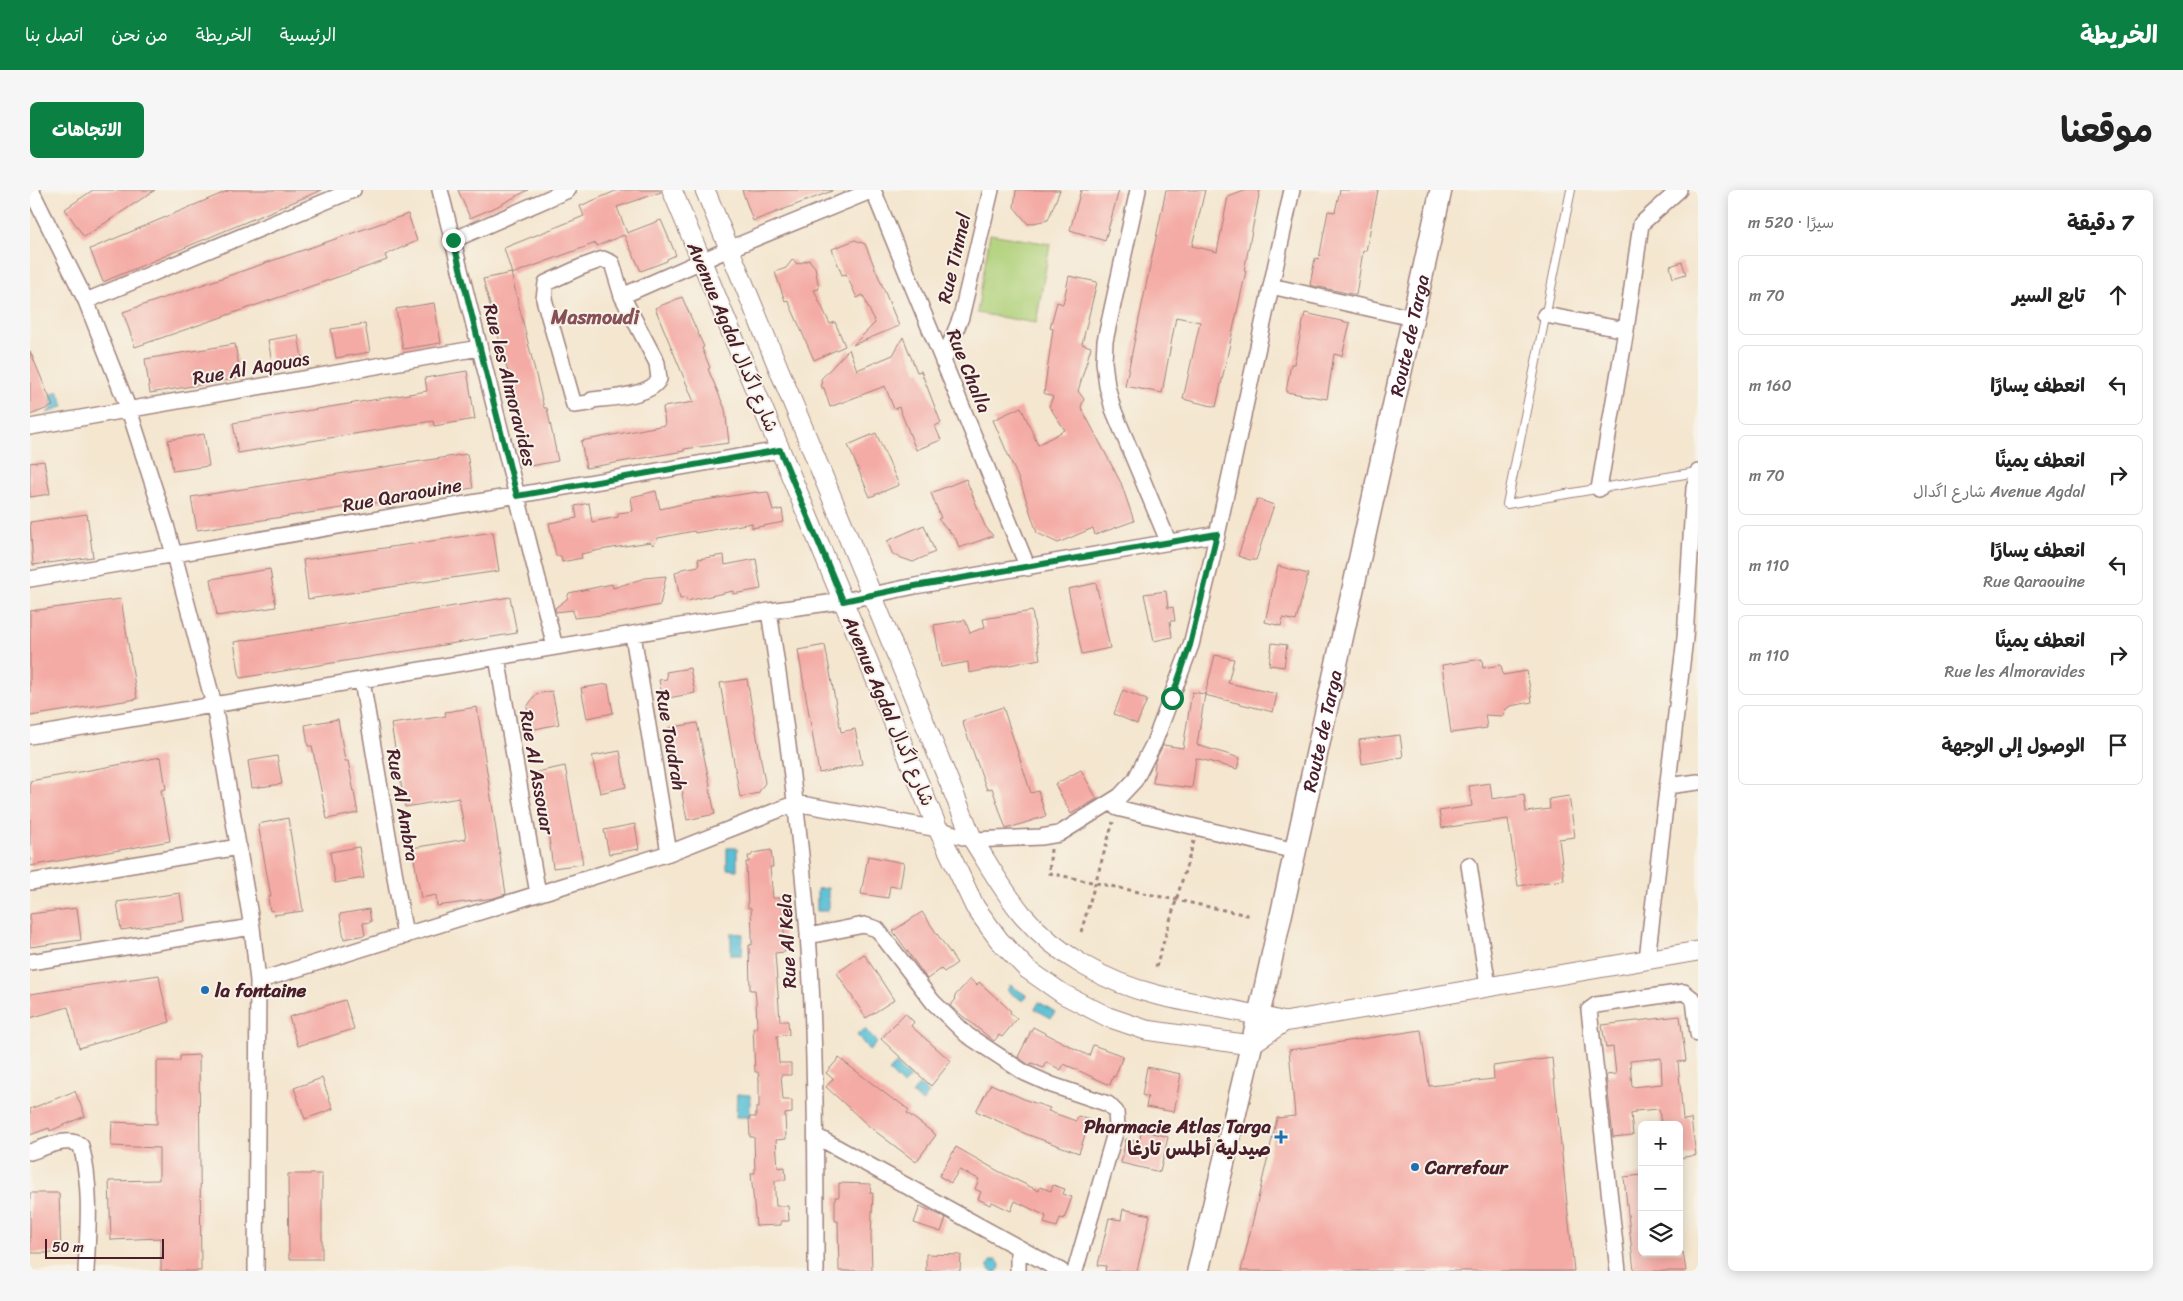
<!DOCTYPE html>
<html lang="ar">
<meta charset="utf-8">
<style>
body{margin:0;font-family:Sriracha,"Playpen Sans Arabic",sans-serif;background:#f6f6f6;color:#222;direction:rtl}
.controls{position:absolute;right:15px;bottom:15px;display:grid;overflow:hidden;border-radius:8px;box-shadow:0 2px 12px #0003}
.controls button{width:45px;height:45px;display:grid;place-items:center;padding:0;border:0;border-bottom:1px solid #e0e0e0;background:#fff;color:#222;font:25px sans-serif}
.scale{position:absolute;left:15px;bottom:12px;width:119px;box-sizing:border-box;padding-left:5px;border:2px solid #4a1f2b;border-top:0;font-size:14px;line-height:18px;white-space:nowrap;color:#4a1f2b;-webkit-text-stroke:4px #f7f3e8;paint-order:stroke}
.stop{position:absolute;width:15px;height:15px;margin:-11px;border:4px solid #0b8043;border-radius:50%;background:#fff}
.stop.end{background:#0b8043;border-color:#fff;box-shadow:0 1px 5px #0008}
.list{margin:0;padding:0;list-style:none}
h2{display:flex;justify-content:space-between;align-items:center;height:65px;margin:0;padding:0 20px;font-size:21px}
h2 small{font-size:16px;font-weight:400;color:#767676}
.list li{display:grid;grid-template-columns:32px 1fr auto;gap:15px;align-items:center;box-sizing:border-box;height:80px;margin:0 10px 10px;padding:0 10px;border:1px solid #e0e0e0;border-radius:8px}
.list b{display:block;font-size:19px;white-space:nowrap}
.list p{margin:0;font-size:16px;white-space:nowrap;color:#767676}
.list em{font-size:16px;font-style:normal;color:#767676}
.icon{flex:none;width:28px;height:28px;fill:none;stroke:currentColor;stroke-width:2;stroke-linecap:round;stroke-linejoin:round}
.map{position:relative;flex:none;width:1668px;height:1081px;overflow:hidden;direction:ltr;border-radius:8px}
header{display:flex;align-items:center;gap:30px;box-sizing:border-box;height:70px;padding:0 25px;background:#0b8043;color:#fff}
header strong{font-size:24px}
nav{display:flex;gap:28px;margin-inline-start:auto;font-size:18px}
.intro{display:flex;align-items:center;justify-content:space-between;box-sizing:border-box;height:120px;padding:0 30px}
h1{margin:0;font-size:35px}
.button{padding:12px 22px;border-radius:8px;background:#0b8043;color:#fff;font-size:18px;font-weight:700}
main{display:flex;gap:30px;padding:0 30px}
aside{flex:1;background:#fff;border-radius:8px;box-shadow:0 2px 12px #0003}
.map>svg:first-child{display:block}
</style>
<header>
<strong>الخريطة</strong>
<nav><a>الرئيسية</a><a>الخريطة</a><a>من نحن</a><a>اتصل بنا</a></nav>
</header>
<div class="intro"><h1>موقعنا</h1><a class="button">الاتجاهات</a></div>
<main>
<aside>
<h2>7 دقيقة<small>سيرًا · 520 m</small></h2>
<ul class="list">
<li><svg class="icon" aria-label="ahead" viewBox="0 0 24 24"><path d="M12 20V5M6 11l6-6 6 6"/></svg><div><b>تابع السير</b></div><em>70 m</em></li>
<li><svg class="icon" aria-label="left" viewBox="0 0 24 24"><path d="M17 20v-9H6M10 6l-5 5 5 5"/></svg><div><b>انعطف يسارًا</b></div><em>160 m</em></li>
<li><svg class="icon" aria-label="right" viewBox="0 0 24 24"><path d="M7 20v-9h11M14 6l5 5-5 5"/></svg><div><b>انعطف يمينًا</b><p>Avenue Agdal شارع اگدال</p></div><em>70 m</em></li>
<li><svg class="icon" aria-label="left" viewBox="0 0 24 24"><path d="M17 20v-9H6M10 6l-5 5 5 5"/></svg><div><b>انعطف يسارًا</b><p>Rue Qaraouine</p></div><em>110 m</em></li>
<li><svg class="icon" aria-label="right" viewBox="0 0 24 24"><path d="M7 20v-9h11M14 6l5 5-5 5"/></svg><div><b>انعطف يمينًا</b><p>Rue les Almoravides</p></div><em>110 m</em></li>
<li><svg class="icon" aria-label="arrive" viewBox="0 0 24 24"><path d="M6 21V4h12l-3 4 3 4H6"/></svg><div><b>الوصول إلى الوجهة</b></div></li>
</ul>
</aside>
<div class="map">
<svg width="1668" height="1081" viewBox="0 0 1668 1081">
<rect width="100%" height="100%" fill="#f7f3e8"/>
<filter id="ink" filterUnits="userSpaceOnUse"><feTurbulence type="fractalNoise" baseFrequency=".02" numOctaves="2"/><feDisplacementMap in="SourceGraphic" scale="10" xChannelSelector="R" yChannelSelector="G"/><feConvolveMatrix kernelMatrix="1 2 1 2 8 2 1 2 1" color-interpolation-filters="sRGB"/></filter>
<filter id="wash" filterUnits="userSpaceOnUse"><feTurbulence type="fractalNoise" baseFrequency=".0096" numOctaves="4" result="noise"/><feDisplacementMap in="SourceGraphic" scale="20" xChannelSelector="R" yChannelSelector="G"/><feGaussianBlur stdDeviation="1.12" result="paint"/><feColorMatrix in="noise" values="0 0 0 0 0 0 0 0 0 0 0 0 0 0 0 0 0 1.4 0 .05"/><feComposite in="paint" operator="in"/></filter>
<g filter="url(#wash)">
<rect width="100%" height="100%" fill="#f4e6cf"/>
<path fill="#b0d17a" stroke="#7d7852" d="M960,44L1020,54L1006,133L947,123Z"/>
<path fill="#58c0d5" stroke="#517080" d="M28,201L34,216L17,223L21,219L22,204Z
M697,658H707V680L697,679Z
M798,698V721H787V699Z
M701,743L713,744L712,765H701Z
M980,795L996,805L993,811L977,801Z
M1009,812L1025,822L1021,828L1005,819Z
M835,839L847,853L839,860L827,845Z
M866,874L880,888L873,895L859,881Z
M889,895L899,903L893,912L882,904Z
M707,904L720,905V927H706Z
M958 1076a6 6 0 1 1 12 0a6 6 0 1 1-12 0Z"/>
<g id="blocks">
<path fill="#f4aba5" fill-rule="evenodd" d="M63,0H125L54,47L35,19Z
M200,0H292L73,92L60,59Z
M428,0H498L466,17L440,28Z
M588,0H630L631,2L587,17L597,43L631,30L646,65L637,69V71L611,81L594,45L567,56L566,53L482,84L474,58L554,26L550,16Z
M712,0H802V1L723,31Z
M986,0H1030L1018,30L998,34L984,17Z
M1051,0H1089L1075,51L1040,40Z
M1136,0H1175L1162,56L1187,62L1198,7L1217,0H1230L1214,81H1216L1186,217L1153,209L1170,132L1146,127L1132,203L1095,196Z
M1310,0H1348L1336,61H1333L1326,105L1280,95L1285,68L1289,69L1298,21L1305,22Z
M378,24L387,51L355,65L357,70L105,157L93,122Z
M825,50L835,54L869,136L823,155L845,133L833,105L827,108L816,84L812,85L802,59Z
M763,69L767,74L779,70L785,77L789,99L784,100L800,134L805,132L815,156L784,170L758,110L755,111L745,82L756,78Z
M1652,72L1656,84L1643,88L1640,76Z
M481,83L514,218H517L528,271L500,276L485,208L453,89Z
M1039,86L1067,92L1052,154L1061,157L1048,201L1054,209L1051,217L1091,293L1104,331L1065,345L1063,338L1028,353L1007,343L992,297L963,230L991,217L1008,255L1035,240L1019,216L1023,207L1014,203L1023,139L1020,138L1027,112L1033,114Z
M652,107L674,157L672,158L680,178L678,179L695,219L699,253L654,259V261L556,278L551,251L635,235L633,217L664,212L625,118Z
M404,113L411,153L373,159L366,119Z
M1275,123L1320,133L1312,166L1304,164L1297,209L1256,202L1261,174H1264Z
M335,134L340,162L306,168L301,139Z
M268,145L273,173L243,178L238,150Z
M873,147L887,182L891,181L911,233L905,236L911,250L886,260L869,217L864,219L855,196L800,217L794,198H792L791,189L819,159L827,180L863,165Z
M205,154L211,188L120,203L115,169Z
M0,161L23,216L0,225Z
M437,181L445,229L404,236L403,231L208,263L203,233L397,201L395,188Z
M846,243L869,295L840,307L818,255Z
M174,244L179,276L143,281L138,250Z
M437,264L443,298L167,340L161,307Z
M14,271L20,304L0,307V273Z
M936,289L955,336L963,346L929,358L926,349L908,329L911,328L901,303Z
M626,301L630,319L662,312L727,302V303L738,302L743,321L752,319L754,332L722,338V333L665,343L664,341L628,348L623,355L620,352L570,360L551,364L552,368L532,372L531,366H526L519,333L547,328L545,316L559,313L562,332L588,327V323L603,321L601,307Z
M1227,309L1244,315L1226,370H1220L1208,366Z
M57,324L63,367L3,375L0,332Z
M894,335L905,362L883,372L863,365L857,351Z
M463,342L469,381L278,409L273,370Z
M694,365L695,375L726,369L731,399L703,404V401L657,411L656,408L650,409L645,383L652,379L669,376L668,369Z
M1248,376L1278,384L1266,431L1253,428L1251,436L1235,432Z
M240,379L246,417L187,426L181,389Z
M636,386L630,415L590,423L544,428L543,420L526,422L525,418L537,409L539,403L582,394L583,398L615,388Z
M1066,393L1080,458L1052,464L1038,399Z
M1136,401L1138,418L1143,417L1145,431H1140L1142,447L1124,451L1114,404Z
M480,407L487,443L210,488L204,452Z
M91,409L107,509L0,526V421Z
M1002,421L1010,469L939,483L938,472L911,477L904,435L935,430L940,443L955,437L953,429Z
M1242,453L1257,455L1254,477L1239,475Z
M795,455L811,542L825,539L832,574L789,583L768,460Z
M1185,465L1204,469L1198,493L1247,504L1243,522L1175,505Z
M1452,469L1453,478L1471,475L1473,485L1497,481L1502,512L1480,516L1475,520L1473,526L1455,525L1457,538L1421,543L1412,475Z
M660,478L665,503L633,509L629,490L637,489L636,482Z
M717,489L735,593L728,603L710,607L690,493Z
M578,494L583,523L557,528L551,498Z
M1093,500L1117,510L1107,534L1084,524Z
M522,501L529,534L500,540L497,517L506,504Z
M1162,502L1175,504L1167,555L1210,568L1207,579L1166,568L1162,598L1123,593L1125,571L1133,555L1153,558Z
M447,517L476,704L464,708L407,716L406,705L391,708L382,658L436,649L429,608L375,617L361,534L416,526L415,522Z
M973,517L1001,603L1008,601L1016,626L976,639L962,598L957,600L932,531Z
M308,529L315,571H318L328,623L297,629L282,556H278L275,535Z
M667,533L680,595H679L685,624L657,630L652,604H653L638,538Z
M1370,545L1373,567L1332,574L1329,550Z
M590,561L596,597L570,603L562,566Z
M247,566L252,594L222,598L218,571Z
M131,567L136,599L131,600L140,651L0,676V591Z
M535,576L553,674L523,678L514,612L507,582Z
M1051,580L1067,609L1041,624L1025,594Z
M1460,593L1462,609L1494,604L1496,622L1520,619L1519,609L1539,606L1545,647L1529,649L1534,690L1488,696L1478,629L1412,638L1409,621L1442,616L1439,596Z
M258,628L273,721L244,725L243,720L240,721L238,707H241L228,634Z
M605,634L609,659L579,664L574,640Z
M329,657L334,688L305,693L300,662Z
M741,660L743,677H740L743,708H753V718L755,762L745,763L750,831H758L759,845L747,846L749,873H761V885H751L753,910H762V923L755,924L756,949L746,950L748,978L755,977L756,990L745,991V1003L746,1016H758L759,1031H751V1035L726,1036L721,983H725L724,947H720L719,927H726V918H729V890L728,882H725L723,838H727L726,810L725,800H720L719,755H722V744L721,718H718L716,672H719L718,666H721L723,663Z
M838,666L874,673L870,698L860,696L858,708L831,704Z
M150,703L154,731L91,740L87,712Z
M47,718L51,750L0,757V724Z
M339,719L341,732L333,733L335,745L314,749L310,724Z
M892,722L927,773L914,782L911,779L897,789L863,741Z
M834,764L864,810L836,828L807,783Z
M129,785L132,802L140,832L49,858L38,817L0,828V804Z
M940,789L947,795L949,792L981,821L980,823L987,829L972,847L969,845L964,851L920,816L926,809L924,807Z
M315,810L324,839L268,856L259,827Z
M875,823L884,832L881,836L921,871L901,896L851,849Z
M1650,826L1656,871L1648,872L1653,930L1661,929L1666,965L1649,968V935H1631L1629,919L1605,921V923L1601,924L1603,945L1583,947L1576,885L1586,884L1583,857L1576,858L1572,835ZM1631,868L1632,894L1602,897L1600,871Z
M1003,837L1059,866L1063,855L1093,866L1085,887L1083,886L1080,895L1034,874L1031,880L1016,872L1013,878L1002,873L999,875L988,867Z
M1391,840L1399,896L1464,889L1463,876L1522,868L1544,1081H1211L1247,928L1265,926L1259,860Z
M169,865L171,1081H131V1048L81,1050L79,991L129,990V958L81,956L82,932L127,934V871H150V866Z
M809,868L865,911L866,910L879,920L877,923L906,945L886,972L841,938L796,897L803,889L796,883Z
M1117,877L1151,884L1144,922L1116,917L1118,907L1112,905Z
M292,888L303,919L275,929L264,898Z
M961,894L996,910L1020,918L1018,921L1046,931L1048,926L1060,930L1049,963L996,944L946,921Z
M45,901L55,926L20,941L19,938L0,945V919Z
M1112,940L1138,947L1130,982L1091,973L1096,949L1109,952Z
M926,957L968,981L1009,1001L1010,997L1021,1001L1023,995L1035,999L1033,1004L1042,1007L1034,1029L1030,1028L1027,1037L1014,1033L1016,1026L985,1011L981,1021L962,1012L960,1015L948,1009L951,1002L945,999L949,989L929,980L921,993L909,986Z
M258,984H292V1069H259Z
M1612,985V1062H1653L1656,1081H1604L1594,987Z
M809,993L841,994L840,1003H843L841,1046L842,1081H809L808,1031H805V1007H809Z
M0,1003H29L31,1063H0Z
M890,1016L916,1028L911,1042L884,1033Z
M1093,1019L1120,1025L1107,1081H1075L1076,1076L1068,1075L1079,1028L1091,1030Z
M896,1064L931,1065L930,1081H896Z"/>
</g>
</g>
<g filter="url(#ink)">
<use href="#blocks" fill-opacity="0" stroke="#9f827d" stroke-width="1"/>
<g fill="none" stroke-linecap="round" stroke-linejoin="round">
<g stroke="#9f827d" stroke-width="10">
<path id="service" d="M1541,0L1477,314L1667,282"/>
</g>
<g stroke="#9f827d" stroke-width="18">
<path id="minor" d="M1,0L56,111L99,220L136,335L184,515L222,737L228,791L226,1081
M410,0L525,457
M843,0L998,378
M1108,0L1075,151L1074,172L1077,196L1083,219L1138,351
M423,50L538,0
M573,69L582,73L592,106L627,173L629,189C621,206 580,208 562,210L559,213L544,215L514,109L516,93L551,77Z
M1241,96L1382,128
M592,106L699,59L843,0
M56,111L323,0
M1515,125L1596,140L1569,299
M1596,140L1611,34L1649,0
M913,172L931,127L961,0
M0,237L449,158
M0,389L750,260
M739,421C755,529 770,636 778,744C786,856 786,969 786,1081
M603,445L639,663
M467,467L508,704
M332,491L375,746
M0,546L739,421L813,411L885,396L1187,344
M1637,596L1668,592
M1087,618L1265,661
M1439,675L1458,796
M0,692L209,657
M778,746L834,735L847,739L903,812L937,845L995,883L1022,895L1078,914L1086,922L1087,936L1045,1081
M1617,769L1655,448L1664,298L1668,282
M0,772L222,737
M228,791L639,663L766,613L908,639L943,650L1011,647L1029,644L1090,606L1105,590L1124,553L1161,455L1181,373L1262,0
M786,946L1031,1081
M0,962C14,958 39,945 51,956C62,996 58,1040 56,1081
M988,1081V1057
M1588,1081L1559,820L1566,815L1654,802L1664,810L1668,844"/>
</g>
<g stroke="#9f827d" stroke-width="21">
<path id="tertiary" d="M642,0L908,639L945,717L969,750L997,779L1033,804L1078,827L1116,840L1220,855L1254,832
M675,0L943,650C959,675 973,701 992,724C1027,765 1075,792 1127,805C1169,815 1212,820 1254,832L1668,761"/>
</g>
<g stroke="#9f827d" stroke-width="24">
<g id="secondary">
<path id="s1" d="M1168,1081L1235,798L1411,0"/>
</g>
</g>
<path stroke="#9f827d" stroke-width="3" stroke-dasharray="4 4" stroke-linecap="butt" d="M1021,659L1019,683L1222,726
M1051,742L1083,632
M1126,777L1164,651"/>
<use href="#service" stroke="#fff" stroke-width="8"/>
<use href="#minor" stroke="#fff" stroke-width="15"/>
<use href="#tertiary" stroke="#fff" stroke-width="19"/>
<use href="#secondary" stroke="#fff" stroke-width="21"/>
</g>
</g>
<g fill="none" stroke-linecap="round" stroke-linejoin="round" filter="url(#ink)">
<path stroke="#0b8043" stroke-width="6" d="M423,50L487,306L750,260L813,411L885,396L1187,344L1160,455L1142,508"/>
</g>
<g fill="#1f6fb2" stroke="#f7f3e8" stroke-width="2">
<circle cx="175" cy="800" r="5"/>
<path d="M1248.5 939.5h5v5h5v5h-5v5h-5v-5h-5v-5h5z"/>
<circle cx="1385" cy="977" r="5"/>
</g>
<g text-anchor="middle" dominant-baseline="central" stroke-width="4" stroke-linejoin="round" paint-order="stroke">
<g font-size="19" fill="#4a1f2b" stroke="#f7f3e8">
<text transform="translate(924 68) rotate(-77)">Rue Tinmel</text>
<text stroke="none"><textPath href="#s1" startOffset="959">Route de Targa</textPath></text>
<text transform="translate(703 147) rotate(67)">Avenue Agdal شارع اگدال</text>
<text transform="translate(221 178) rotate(-10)">Rue Al Aqouas</text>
<text transform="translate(939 181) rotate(68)">Rue Challa</text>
<text transform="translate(480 195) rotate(76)">Rue les Almoravides</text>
<text transform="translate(372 305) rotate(-10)">Rue Qaraouine</text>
<text transform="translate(859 521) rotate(67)">Avenue Agdal شارع اگدال</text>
<text stroke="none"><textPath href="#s1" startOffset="554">Route de Targa</textPath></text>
<text transform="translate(641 550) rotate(80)">Rue Toudrah</text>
<text transform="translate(507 582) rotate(80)">Rue Al Assouar</text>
<text transform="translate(373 615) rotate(80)">Rue Al Ambra</text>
<text transform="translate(757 751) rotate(-93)">Rue Al Kela</text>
</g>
<g font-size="19" font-weight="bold" fill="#4a1f2b" stroke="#f7f3e8" text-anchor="start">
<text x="185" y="800">la fontaine</text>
<text x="1241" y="936" text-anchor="end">Pharmacie Atlas Targa<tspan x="1241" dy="22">صيدلية أطلس تارغا</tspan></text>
<text x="1395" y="977">Carrefour</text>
</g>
<g font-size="20" font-weight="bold" fill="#865056" stroke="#f7f3e8">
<text x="565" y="127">Masmoudi</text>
</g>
</g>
</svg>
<div class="controls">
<button>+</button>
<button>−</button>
<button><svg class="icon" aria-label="layers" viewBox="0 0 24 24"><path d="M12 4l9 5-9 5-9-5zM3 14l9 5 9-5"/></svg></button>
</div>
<div class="scale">50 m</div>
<div class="stop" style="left:1142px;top:508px"></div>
<div class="stop end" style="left:423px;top:50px"></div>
</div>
</main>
